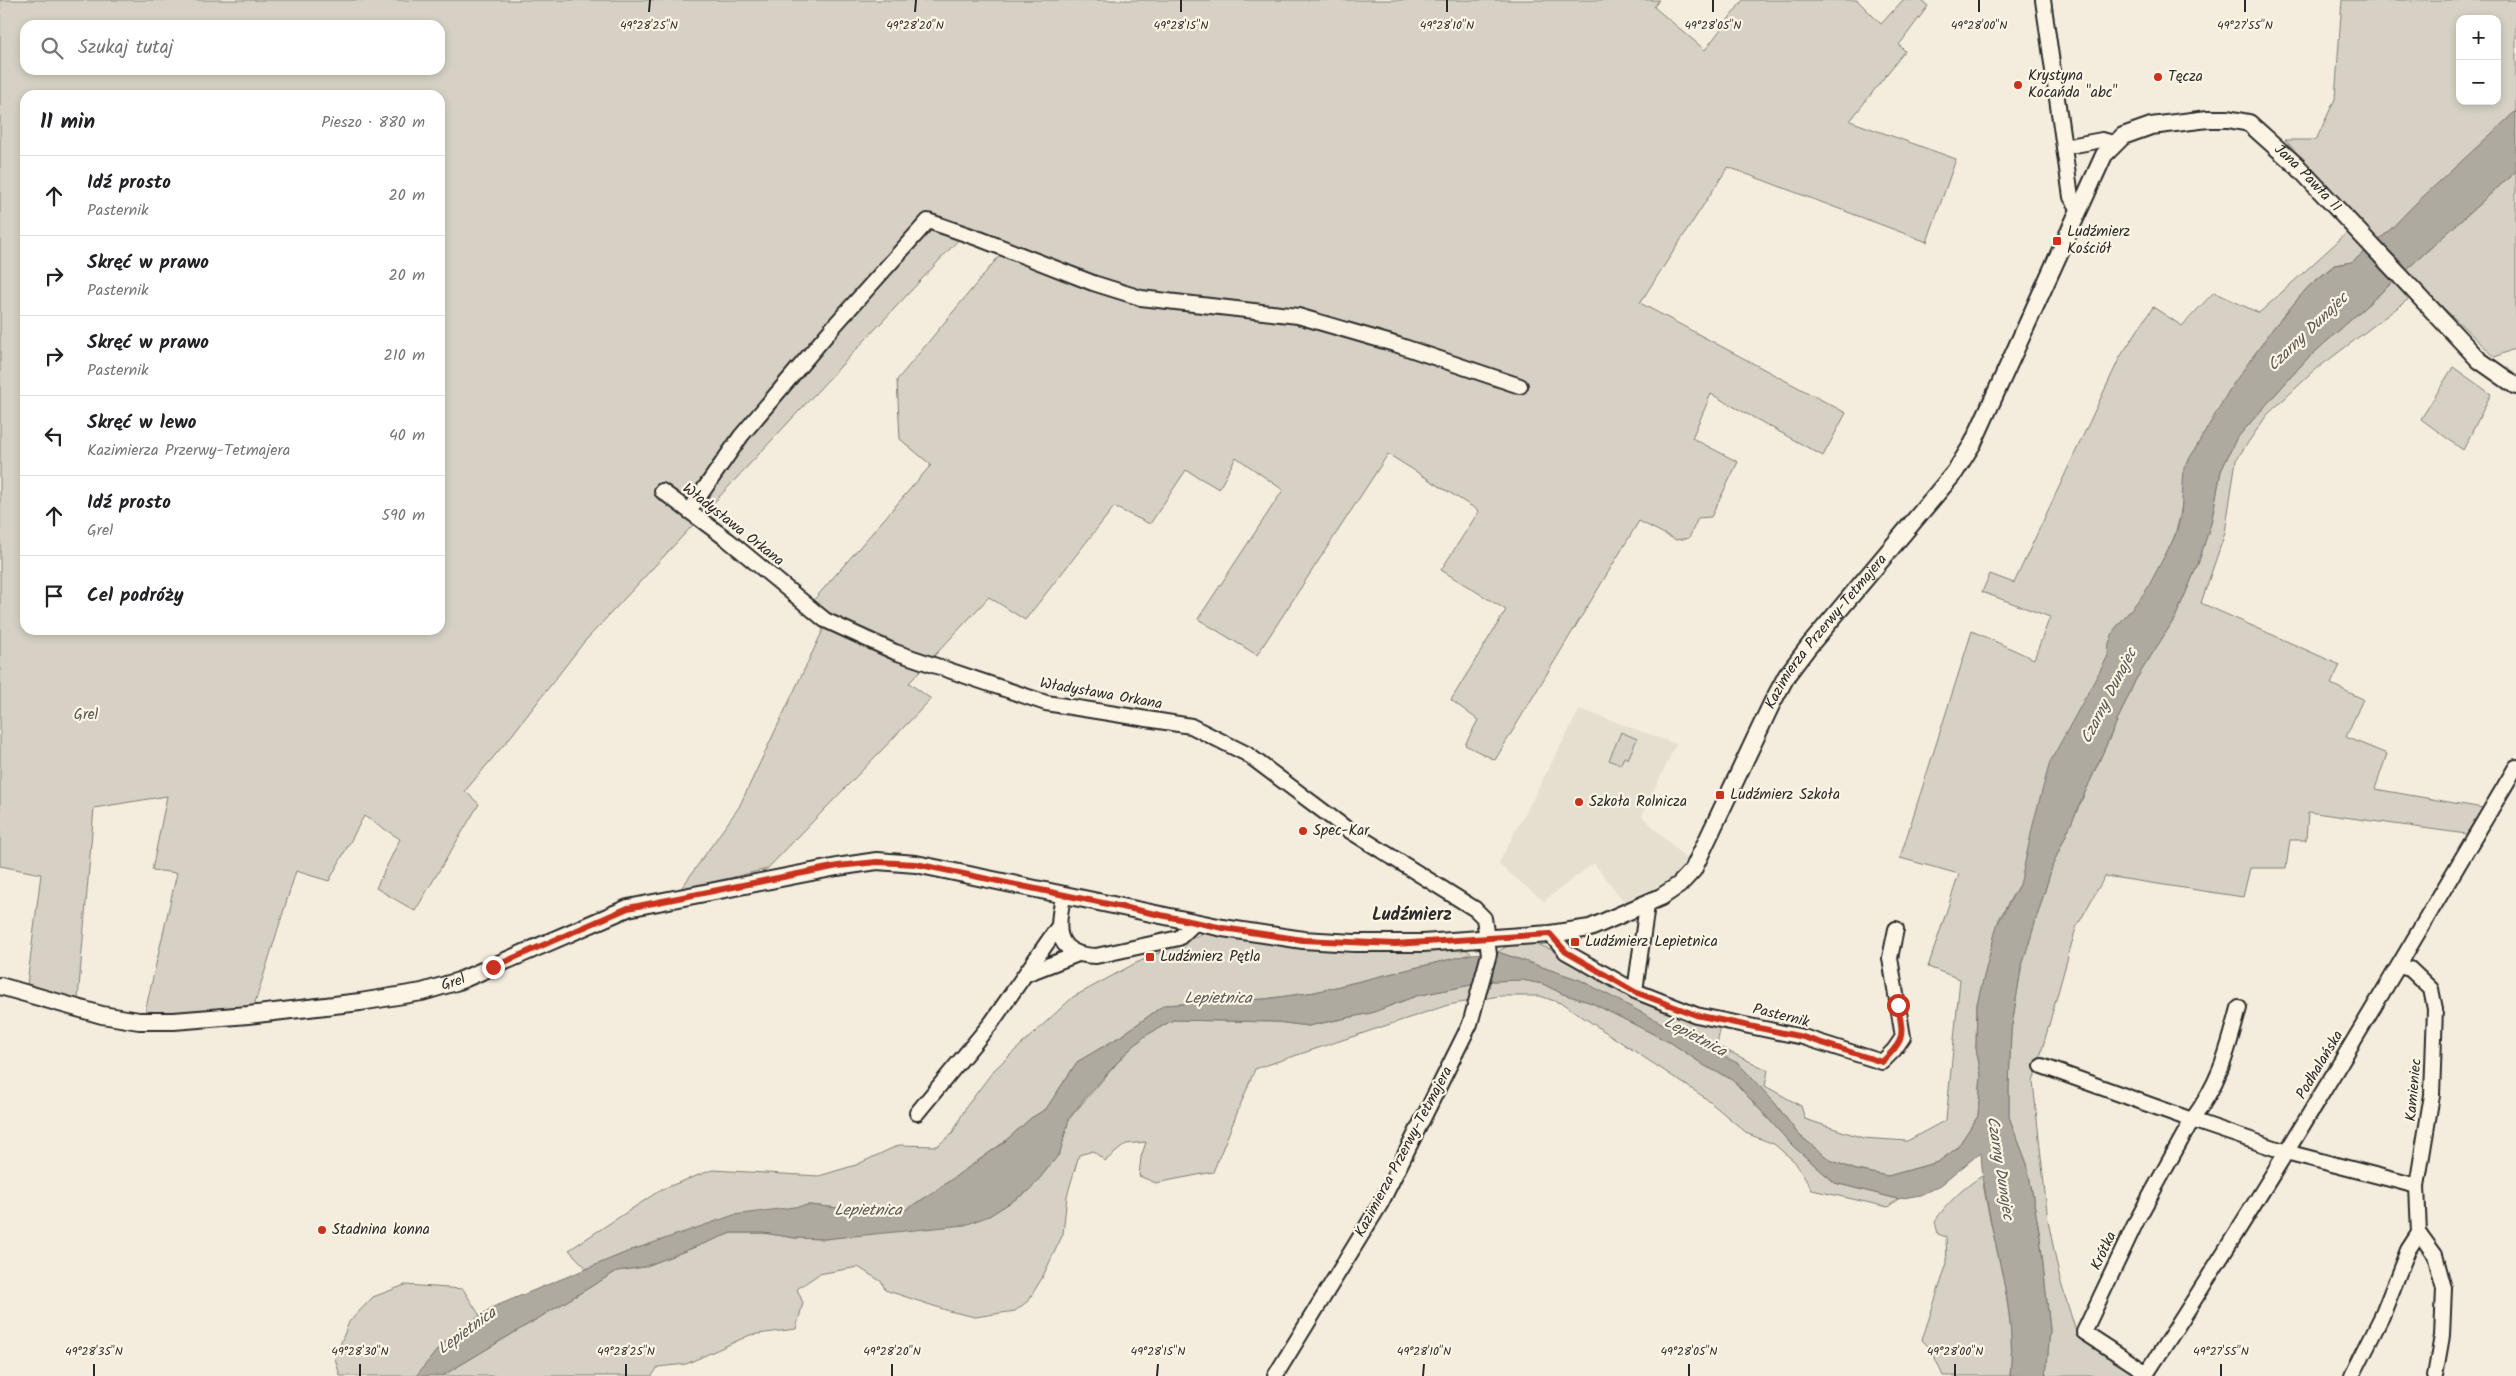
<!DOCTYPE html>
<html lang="pl">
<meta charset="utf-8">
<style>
body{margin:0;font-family:Kalam,sans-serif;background:#f2f2f2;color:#202124}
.controls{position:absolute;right:15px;top:15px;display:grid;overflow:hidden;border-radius:10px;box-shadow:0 2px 8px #0003}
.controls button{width:45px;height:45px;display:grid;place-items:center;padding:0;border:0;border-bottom:1px solid #e0e0e0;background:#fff;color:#202124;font:25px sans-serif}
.stop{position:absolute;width:15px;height:15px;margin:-11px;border:4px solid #c8321e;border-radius:50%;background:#fff}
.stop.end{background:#c8321e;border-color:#fff;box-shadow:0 1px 5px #0008}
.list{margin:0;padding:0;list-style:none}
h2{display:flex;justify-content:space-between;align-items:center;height:65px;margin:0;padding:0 20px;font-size:21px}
h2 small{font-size:16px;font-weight:400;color:#757577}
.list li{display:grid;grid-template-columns:32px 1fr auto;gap:15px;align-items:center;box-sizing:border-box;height:80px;padding:0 20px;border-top:1px solid #e0e0e0}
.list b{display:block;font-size:19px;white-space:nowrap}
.list p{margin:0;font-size:16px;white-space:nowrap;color:#757577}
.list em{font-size:16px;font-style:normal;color:#757577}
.icon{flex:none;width:28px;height:28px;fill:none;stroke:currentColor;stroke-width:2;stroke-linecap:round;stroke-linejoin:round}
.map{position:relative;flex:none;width:2516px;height:1376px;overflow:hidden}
.search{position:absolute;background:#fff;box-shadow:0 2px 8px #0003;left:20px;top:20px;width:425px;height:55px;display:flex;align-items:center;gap:12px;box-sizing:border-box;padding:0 18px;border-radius:15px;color:#757577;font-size:19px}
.panel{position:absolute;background:#fff;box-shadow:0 2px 8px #0003;left:20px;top:90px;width:425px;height:545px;border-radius:15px}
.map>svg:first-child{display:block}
</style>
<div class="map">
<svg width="2516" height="1376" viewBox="0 0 2516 1376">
<rect width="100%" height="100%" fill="#f4edde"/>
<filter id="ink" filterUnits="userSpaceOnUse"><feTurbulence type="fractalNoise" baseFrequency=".02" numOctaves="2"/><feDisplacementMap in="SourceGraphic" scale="10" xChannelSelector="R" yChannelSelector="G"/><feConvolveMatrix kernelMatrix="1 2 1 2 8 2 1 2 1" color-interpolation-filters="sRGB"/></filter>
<g filter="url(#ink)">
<path fill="#e5dfd0" d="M1580,709L1676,744L1642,816L1688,861L1672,878L1625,903L1594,863L1544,901L1498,864Z"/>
<path fill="#d6d1c4" stroke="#807e78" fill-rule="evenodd" d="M0,0H1659L1654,7L1705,50L1743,0H1857L1881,24L1903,0H1921L1928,6L1899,45L1905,51L1850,121L1956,159L1927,242L1728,167L1640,303L1846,413L1823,456L1711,394L1692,438L1738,462L1711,517L1698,518L1689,538L1676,540L1639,521L1495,760L1465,745L1478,720L1451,700L1506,610L1441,570L1479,511L1388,454L1257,655L1198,619L1283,490L1236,457L1219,489L1186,470L1150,524L1114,507L1025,620L989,597L909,683L931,699L767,869L680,890L739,807L823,630L812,602L931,465L900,439L897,380L1000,255L961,237L584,642L512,735L465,791L479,804L415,911L376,888L400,839L364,816L329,881L296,871L254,1006L195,1012H145L177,873L152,870L167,796L94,808L78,999L27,984L41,874L0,866ZM25,25H440V70H25ZM25,95H440V630H25Z
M2342,0H2516V111L2378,241L2285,140H2316L2335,99ZM2460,19H2497V101H2460Z
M2516,171V348L2495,357L2405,271Z
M2348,232L2366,251L2352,262L2334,265L2308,287L2274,327L2255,355L2183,495C2180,530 2166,562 2146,591C2130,615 2110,625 2108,656L2028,851L2021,881L1999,919L1977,1004L1976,1048L1981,1075L1978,1116L1957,1148L1938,1162L1888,1176L1856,1170L1830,1160L1798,1134L1774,1102L1651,1018L1580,980L1498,952C1534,923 1587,973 1620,988C1652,1003 1688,1013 1721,1025L1717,1046L1768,1070L1765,1086L1801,1106L1805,1119L1863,1138L1907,1141L1946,1120L1960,979L1928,967L1959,874L1900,858L1972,631L2034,659L2050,617L1982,592L1990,574L2014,583L2120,357L2153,307L2182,326L2214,292L2259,313Z
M2394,281L2410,298L2314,371L2267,415L2236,460L2225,533L2201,603L2340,665L2331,684L2363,699L2346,737L2387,754L2375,789L2483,808L2466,834L2308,812L2306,840H2290L2286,868H2250L2243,897L2105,876L2076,928L2033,1082L2048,1221L2060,1280L2078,1338L2135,1373L2134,1376H2046L2050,1330L2040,1237L2027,1164L2009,1117V1086L2011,1031L2021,969L2053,864L2135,681L2175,618L2198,564L2211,523L2221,471L2236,439L2305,361Z
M2453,367L2491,394L2463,450L2421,419Z
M1621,732L1637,739L1628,759L1624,757L1620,765L1609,760Z
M1206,932L1457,948L1467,950L1472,954L1315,992L1265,999L1164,1005L1121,1036L1077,1062L1046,1109L1031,1118L1003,1143L928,1196L898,1214L809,1205L632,1250L587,1269L569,1250L662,1189L712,1170L819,1176L856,1165L899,1145L937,1146L952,1134L966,1107L994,1070L1073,997L1136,963Z
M1522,980L1543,984L1563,994L1592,1003L1673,1044L1705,1066L1733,1080L1792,1145L1835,1183L1898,1199L1888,1207L1812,1190L1795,1162L1774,1144L1748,1134L1704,1097L1563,1004L1540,996H1499L1448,1005L1255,1069L1213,1172L1156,1183L1139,1176L1141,1157L1146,1142L1126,1144L1105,1161L1093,1151L1079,1155L1067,1196L1063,1234L1042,1278L1028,1301L1015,1311L975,1317L949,1311L885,1290L882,1282L858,1267L819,1274L797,1289L803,1303L796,1329L750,1335L686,1364L658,1367L652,1376H442L617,1271L644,1267L731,1233H764L795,1238L825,1239L989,1216L1030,1190L1060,1153L1069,1119L1125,1054L1145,1036L1173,1020L1277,1022L1308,1026L1371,1013L1416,996L1491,981Z
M1982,1176C1991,1241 2018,1308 2010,1376H1943L1931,1349L1922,1340L1947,1263L1946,1237L1938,1234L1935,1221C1946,1204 1964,1187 1982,1176Z
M405,1285L463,1289L480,1316L442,1344L417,1376H340L335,1358L349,1322L373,1297Z"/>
<path fill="#afaaa0" stroke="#7a7771" d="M2516,111V171L2305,361L2236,439L2221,471L2211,523L2198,564L2175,618L2135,681L2053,864L2021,969L2011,1031L2009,1086V1117L2027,1164L2040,1237L2050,1330L2046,1376H2010C2019,1301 1984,1226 1981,1152L1941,1185L1920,1195L1898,1199L1835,1183L1792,1145L1733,1080L1705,1066L1673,1044L1592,1003L1563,994L1543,984L1522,980L1491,981L1416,996L1371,1013L1308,1026L1277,1022L1173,1020L1145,1036L1125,1054L1085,1098L1069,1119L1060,1153L1030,1190L989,1216L965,1225L824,1239L795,1238L764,1233H731L644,1267L617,1271L442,1376H416L442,1344L491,1308L632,1250L734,1215L809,1205L898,1214L928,1196L1003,1143L1031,1118L1046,1109L1077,1062L1121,1036L1164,1005L1265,999L1315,992L1472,954L1498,952L1580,980L1739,1064L1774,1102L1798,1134L1830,1160L1856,1170L1888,1176L1938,1162L1957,1148L1978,1116L1981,1075L1976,1048L1977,1004L1997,925L2021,881L2034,820L2050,762L2108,656L2109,643L2114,630L2146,591L2175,536L2181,516L2184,468L2231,387L2274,327L2308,287L2335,265L2352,262L2386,234L2414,205Z"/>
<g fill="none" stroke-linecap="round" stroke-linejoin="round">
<g stroke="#2b2b2b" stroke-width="18">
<path id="minor" d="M2043,0L2071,197L2079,209
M2064,147L2102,140L2114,143
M662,491L728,540L825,620L895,652L1046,703L1191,726L1247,754L1347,829L1475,909L1484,918L1489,954L1470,1024L1381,1203L1275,1376
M689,511L741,436L834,326L928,221L980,239L1093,283L1141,298L1298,316L1398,345L1520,386
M1064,894C1056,927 1053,955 1096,956L1179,938L1196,922
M1550,934L1566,952L1635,991L1696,1015L1803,1037L1882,1062L1894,1050L1903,1037L1890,958L1896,929
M2399,966L2410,969L2431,989L2435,1009L2432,1095L2417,1186L2419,1233L2435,1255L2444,1288L2442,1336L2435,1376
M1026,974L1078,954
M1635,991L1647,905
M2042,1066L2192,1120C2220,1082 2227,1053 2239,1008
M917,1113L992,1022L1058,927
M2147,1373L2084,1332L2137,1220L2192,1120L2286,1152L2417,1186
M2145,1376C2275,1177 2395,972 2516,767
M2352,1376L2382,1316L2408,1250L2419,1233"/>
</g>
<g stroke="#2b2b2b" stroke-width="20">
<g id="tertiary">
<path id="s1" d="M0,986L102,1015L139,1021H174L248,1015L360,1002L422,992L459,981L628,908L837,867L877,861L916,864L1223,928L1303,940L1354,943H1423L1550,934L1590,928L1661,897L1679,885L1693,870L1772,703L1787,675L1809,646L1955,472L1973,443L2104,155L2123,136L2151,126L2208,119H2228L2249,123L2297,166L2479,360L2516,386"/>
</g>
</g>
<use href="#minor" stroke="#fcf5e5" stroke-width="14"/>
<use href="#tertiary" stroke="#fcf5e5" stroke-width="16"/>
</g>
</g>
<g fill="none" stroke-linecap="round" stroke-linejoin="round" filter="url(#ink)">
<path stroke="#c8321e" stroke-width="6" d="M493,967L628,908L838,866L877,862L916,864L1223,928L1303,940L1395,944L1550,934L1566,952L1635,992L1696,1015L1803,1037L1882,1062C1906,1039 1903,1036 1898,1005"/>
</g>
<path fill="none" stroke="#2b2b2b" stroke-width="2" d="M649,12L650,0M915,12L916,0M1181,12V0M1447,12V0M1713,12V0M1979,12V0M2245,12V0M94,1376V1364M360,1376V1364M626,1376V1364M892,1376V1364M1157,1376L1158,1364M1423,1376L1424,1364M1689,1376V1364M1955,1376V1364M2221,1376V1364"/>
<g fill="#c8321e" stroke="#fcf5e5" stroke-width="2">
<circle cx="2158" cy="77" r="5"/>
<circle cx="2018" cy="85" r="5"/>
<rect x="2052" y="236" width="10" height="10" rx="2.5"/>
<rect x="1715" y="790" width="10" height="10" rx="2.5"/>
<circle cx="1579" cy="802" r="5"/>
<circle cx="1303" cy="831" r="5"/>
<rect x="1570" y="937" width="10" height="10" rx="2.5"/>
<rect x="1145" y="952" width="10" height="10" rx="2.5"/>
<circle cx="322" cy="1230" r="5"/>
</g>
<g text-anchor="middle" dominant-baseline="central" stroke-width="4.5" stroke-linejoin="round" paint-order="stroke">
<g font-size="15" fill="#2b2b2b" stroke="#fcf5e5" text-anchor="start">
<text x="2028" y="76">Krystyna<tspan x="2028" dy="17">Kocańda "abc"</tspan></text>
<text x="2168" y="77">Tęcza</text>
<text x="2067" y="232">Ludźmierz<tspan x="2067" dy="17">Kościół</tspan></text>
<text x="1730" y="795">Ludźmierz Szkoła</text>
<text x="1589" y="802">Szkoła Rolnicza</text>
<text x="1313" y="831">Spec-Kar</text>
<text x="1585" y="942">Ludźmierz Lepietnica</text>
<text x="1160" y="957">Ludźmierz Pętla</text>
<text x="332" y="1230">Stadnina konna</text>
</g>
<g font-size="15" fill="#2b2b2b" stroke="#fcf5e5">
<text stroke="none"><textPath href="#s1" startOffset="2812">Jana Pawła II</textPath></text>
<text transform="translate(733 525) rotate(38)">Władysława Orkana</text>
<text stroke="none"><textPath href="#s1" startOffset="2020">Kazimierza Przerwy-Tetmajera</textPath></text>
<text transform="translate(1101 694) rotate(10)">Władysława Orkana</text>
<text stroke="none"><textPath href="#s1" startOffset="461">Grel</textPath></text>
<text transform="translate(1781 1016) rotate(14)">Pasternik</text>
<text transform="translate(2320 1065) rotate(-59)">Podhalańska</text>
<text transform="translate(2414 1090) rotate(-85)">Kamieniec</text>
<text transform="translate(1404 1152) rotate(-62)">Kazimierza Przerwy-Tetmajera</text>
<text transform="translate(2104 1251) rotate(-65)">Krótka</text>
</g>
<g font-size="15" fill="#565451" stroke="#fcf5e5">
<text x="86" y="715">Grel</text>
</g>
<g font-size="16" font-style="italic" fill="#595754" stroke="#fcf5e5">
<text transform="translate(2308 332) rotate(-44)">Czarny Dunajec</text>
<text transform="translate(2109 696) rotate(-63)">Czarny Dunajec</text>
<text x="1218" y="998">Lepietnica</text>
<text transform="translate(1695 1037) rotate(28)">Lepietnica</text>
<text transform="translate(2000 1168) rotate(81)">Czarny Dunajec</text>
<text x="868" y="1210">Lepietnica</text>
<text transform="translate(467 1331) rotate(-36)">Lepietnica</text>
</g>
<g font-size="18" font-weight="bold" fill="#2b2b2b" stroke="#fcf5e5">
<text x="1412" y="915">Ludźmierz</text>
</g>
</g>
<g font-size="12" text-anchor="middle" fill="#2b2b2b" stroke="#fcf5e5" stroke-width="4.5" stroke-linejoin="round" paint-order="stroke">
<text x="649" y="29">49°28'25"N</text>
<text x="915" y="29">49°28'20"N</text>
<text x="1181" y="29">49°28'15"N</text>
<text x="1447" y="29">49°28'10"N</text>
<text x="1713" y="29">49°28'05"N</text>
<text x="1979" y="29">49°28'00"N</text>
<text x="2245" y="29">49°27'55"N</text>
<text x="94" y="1355">49°28'35"N</text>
<text x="360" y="1355">49°28'30"N</text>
<text x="626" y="1355">49°28'25"N</text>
<text x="892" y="1355">49°28'20"N</text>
<text x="1158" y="1355">49°28'15"N</text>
<text x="1424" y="1355">49°28'10"N</text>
<text x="1689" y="1355">49°28'05"N</text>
<text x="1955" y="1355">49°28'00"N</text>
<text x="2221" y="1355">49°27'55"N</text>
</g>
</svg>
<div class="controls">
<button>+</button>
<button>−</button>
</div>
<div class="stop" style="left:1898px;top:1005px"></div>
<div class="stop end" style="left:493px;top:967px"></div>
<div class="search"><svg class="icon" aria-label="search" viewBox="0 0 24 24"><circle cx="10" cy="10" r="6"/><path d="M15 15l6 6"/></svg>Szukaj tutaj</div>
<section class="panel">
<h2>11 min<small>Pieszo · 880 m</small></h2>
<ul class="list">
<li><svg class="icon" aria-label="ahead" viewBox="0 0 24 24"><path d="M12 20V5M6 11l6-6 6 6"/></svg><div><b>Idź prosto</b><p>Pasternik</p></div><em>20 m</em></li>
<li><svg class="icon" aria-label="right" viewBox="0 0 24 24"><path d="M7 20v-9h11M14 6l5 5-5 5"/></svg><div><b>Skręć w prawo</b><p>Pasternik</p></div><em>20 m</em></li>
<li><svg class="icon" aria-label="right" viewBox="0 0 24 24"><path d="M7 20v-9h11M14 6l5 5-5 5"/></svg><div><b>Skręć w prawo</b><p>Pasternik</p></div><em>210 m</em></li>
<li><svg class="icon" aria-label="left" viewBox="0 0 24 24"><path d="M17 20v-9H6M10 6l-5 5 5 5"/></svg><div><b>Skręć w lewo</b><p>Kazimierza Przerwy-Tetmajera</p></div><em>40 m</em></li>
<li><svg class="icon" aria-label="ahead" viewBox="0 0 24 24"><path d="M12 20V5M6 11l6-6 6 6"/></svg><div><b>Idź prosto</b><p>Grel</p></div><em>590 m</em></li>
<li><svg class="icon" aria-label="arrive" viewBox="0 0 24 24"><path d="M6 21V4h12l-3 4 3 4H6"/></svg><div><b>Cel podróży</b></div></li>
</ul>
</section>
</div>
